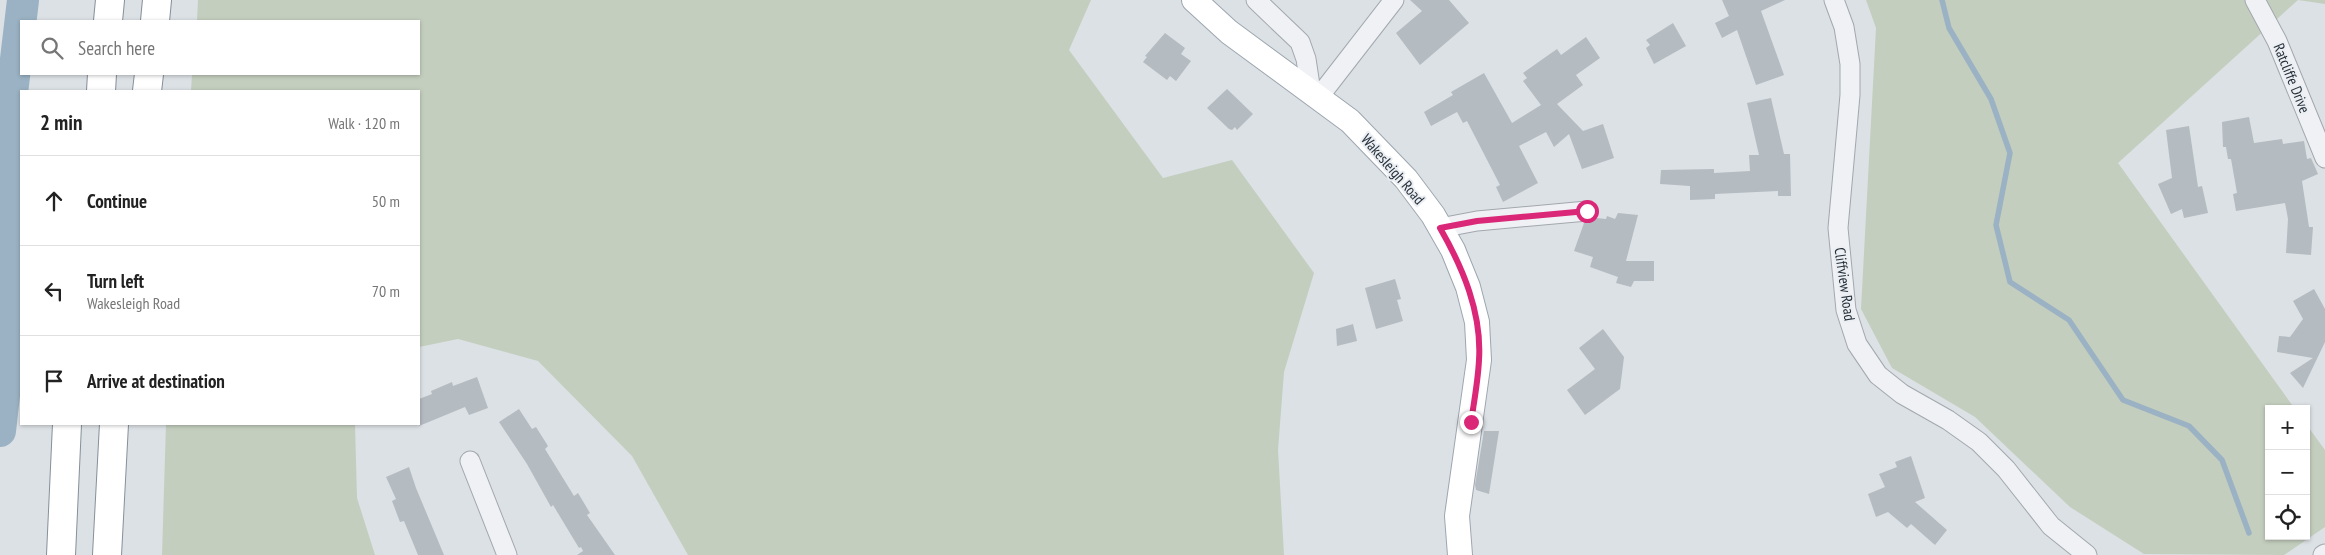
<!DOCTYPE html>
<meta charset="utf-8">
<style>
body{margin:0;font-family:"PT Sans Narrow",sans-serif;background:#f2f2f2;color:#222}
.controls{position:absolute;right:15px;bottom:15px;display:grid;overflow:hidden;border-radius:0px;box-shadow:0 1px 4px #0004}
.controls button{width:45px;height:45px;display:grid;place-items:center;padding:0;border:0;border-bottom:1px solid #e0e0e0;background:#fff;color:#222;font:25px sans-serif}
.stop{position:absolute;width:15px;height:15px;margin:-11px;border:4px solid #db2777;border-radius:50%;background:#fff}
.stop.end{background:#db2777;border-color:#fff;box-shadow:0 1px 5px #0008}
.list{margin:0;padding:0;list-style:none}
h2{display:flex;justify-content:space-between;align-items:center;height:65px;margin:0;padding:0 20px;font-size:21px}
h2 small{font-size:16px;font-weight:400;color:#767676}
.list li{display:grid;grid-template-columns:32px 1fr auto;gap:15px;align-items:center;box-sizing:border-box;height:90px;padding:0 20px;border-top:1px solid #e0e0e0}
.list b{display:block;font-size:19px;white-space:nowrap}
.list p{margin:0;font-size:16px;white-space:nowrap;color:#767676}
.list em{font-size:16px;font-style:normal;color:#767676}
.icon{flex:none;width:28px;height:28px;fill:none;stroke:currentColor;stroke-width:2;stroke-linecap:round;stroke-linejoin:round}
.map{position:relative;flex:none;width:2325px;height:555px;overflow:hidden}
.search{position:absolute;background:#fff;box-shadow:0 1px 4px #0004;left:20px;top:20px;width:400px;height:55px;display:flex;align-items:center;gap:12px;box-sizing:border-box;padding:0 18px;border-radius:0px;color:#767676;font-size:19px}
.panel{position:absolute;background:#fff;box-shadow:0 1px 4px #0004;left:20px;top:90px;width:400px;height:335px;border-radius:0px}
.map>svg:first-child{display:block}
</style>
<div class="map">
<svg width="2325" height="555" viewBox="0 0 2325 555">
<rect width="100%" height="100%" fill="#dce1e5"/>
<path fill="#c4cebe" d="M198,0H1091L1069,50L1163,178L1232,160L1314,273L1284,372L1278,450L1284,555H688L632,456L538,361L458,339L419,347V91H191L192,74H419V21H197Z
M1866,0H2325V4L2298,0L2118,163L2295,409H2269V536H2306V424L2325,450V527L2284,555L2144,554L2070,507L1975,417L1892,368L1861,309L1876,28Z
M166,424H355L357,498L375,555H162Z"/>
<g fill="none" stroke-linecap="round" stroke-linejoin="round">
<path stroke="#9ab2c3" stroke-width="5.5" d="M1942,0L1949,28L1991,99L2010,153L1996,225L2010,282L2069,320L2123,400L2189,426L2222,460L2249,533"/>
<path stroke="#9ab2c3" stroke-width="32" d="M0,431L12,324L15,226L8,127L23,0"/>
</g>
<path fill="#b4bbc1" d="M1410,0H1449L1469,23L1420,65L1396,33L1422,11Z
M1722,0H1785L1761,11L1784,75L1756,85L1737,30L1722,38L1715,23L1729,16Z
M1673,23L1686,46L1654,64L1646,48L1650,45L1646,40Z
M1165,33L1185,48L1181,54L1191,61L1176,81L1170,76L1167,80L1143,62L1147,57L1145,56Z
M1586,37L1600,58L1576,75L1583,85L1557,104L1583,131L1603,124L1614,158L1582,169L1569,134L1554,147L1546,132L1519,146L1538,183L1503,202L1496,187L1500,185L1467,121L1463,123L1457,112L1431,126L1424,112L1453,95L1451,92L1484,73L1512,123L1541,105L1523,81L1527,78L1523,73L1557,49L1561,55Z
M1227,89L1253,114L1237,130L1235,127L1232,130L1229,129L1207,108Z
M1771,98L1784,154H1790L1791,196H1778V191L1715,194V199L1690,200V186L1660,184L1661,170L1714,169V173L1750,171L1749,155H1759L1747,103Z
M2249,117L2254,143L2282,139L2283,144L2304,141L2307,159L2311,158L2318,174L2302,181L2309,227H2313L2311,255L2286,253L2288,219L2285,203L2236,211L2233,194L2237,193L2231,159H2228L2226,147H2223L2222,122Z
M2189,126L2198,187L2202,186L2208,213L2184,218L2182,209L2171,214L2158,184L2172,178L2166,130Z
M1618,213L1638,215L1626,261H1654V281H1634L1631,287L1616,283L1618,277L1590,267L1593,257L1574,251L1584,223L1596,218L1606,219L1607,216L1615,219Z
M1395,279L1401,299L1397,300L1403,321L1376,329L1365,288Z
M2314,289L2325,309V342L2303,388L2290,373L2313,358L2277,352L2279,336L2290,337L2303,319L2293,301Z
M1353,324L1357,341L1337,346L1336,329Z
M1603,329L1624,357L1620,389L1585,415L1567,390L1595,369L1579,348Z
M477,377L488,408L469,415L465,407L419,426V399L432,394L431,391L452,382L453,386Z
M519,409L532,429L536,427L548,446L545,449L574,496L578,493L590,513L587,515L615,555H577L583,551L581,547L579,548L553,505L551,507L527,464L499,422Z
M1484,431H1499L1489,494L1476,490L1475,485Z
M1911,456L1925,498L1915,502L1947,530L1935,545L1911,524L1907,528L1888,512L1876,517L1868,494L1885,487L1879,474L1897,467L1895,462Z
M409,467L416,488L444,555H418L404,521L400,522L392,501L396,499L386,477Z"/>
<g fill="none" stroke-linecap="round" stroke-linejoin="round">
<g stroke="#a2a8ae" stroke-width="21">
<path id="minor" d="M1256,0L1300,42L1306,59L1311,92
M1834,0L1844,27L1850,64V95L1838,228L1846,310L1857,344L1878,375L1902,394L1948,420L1979,442L2006,469L2051,526L2087,555
M2255,0L2277,41L2325,158
M1318,98L1394,0
M1440,228L1477,221L1587,211
M470,461L507,555
M2323,555L2325,554"/>
</g>
<g stroke="#9da6b0" stroke-width="26">
<path id="major" d="M1194,0L1229,32L1350,121L1406,179L1433,215L1453,250L1468,287L1477,322L1479,360L1457,516L1460,555"/>
</g>
<g stroke="#85909a" stroke-width="30">
<path id="highway" d="M108,21L110,0
M155,21L157,0
M101,91L102,74
M147,91L149,74
M61,555L67,424
M107,555L114,424"/>
</g>
<use href="#minor" stroke="#eff1f4" stroke-width="19"/>
<use href="#major" stroke="#fff" stroke-width="24"/>
<use href="#highway" stroke="#fff" stroke-width="28"/>
</g>
<g fill="none" stroke-linecap="round" stroke-linejoin="round">
<path stroke="#db2777" stroke-width="6" d="M1471,422C1474,402 1478,381 1479,360C1482,313 1463,268 1440,228L1477,221L1587,211"/>
</g>
<g text-anchor="middle" dominant-baseline="central" stroke-width="4" stroke-linejoin="round" paint-order="stroke">
<g font-size="15" fill="#27303a" stroke="#ebeff3">
<text transform="translate(2292 78) rotate(68)">Ratcliffe Drive</text>
<text transform="translate(1393 169) rotate(49)">Wakesleigh Road</text>
<text transform="translate(1845 284) rotate(82)">Cliffview Road</text>
</g>
</g>
</svg>
<div class="controls">
<button>+</button>
<button>−</button>
<button><svg class="icon" aria-label="locate" viewBox="0 0 24 24"><circle cx="12" cy="12" r="6"/><path d="M12 2v4M12 18v4M2 12h4M18 12h4"/></svg></button>
</div>
<div class="stop" style="left:1587px;top:211px"></div>
<div class="stop end" style="left:1471px;top:422px"></div>
<div class="search"><svg class="icon" aria-label="search" viewBox="0 0 24 24"><circle cx="10" cy="10" r="6"/><path d="M15 15l6 6"/></svg>Search here</div>
<section class="panel">
<h2>2 min<small>Walk · 120 m</small></h2>
<ul class="list">
<li><svg class="icon" aria-label="ahead" viewBox="0 0 24 24"><path d="M12 20V5M6 11l6-6 6 6"/></svg><div><b>Continue</b></div><em>50 m</em></li>
<li><svg class="icon" aria-label="left" viewBox="0 0 24 24"><path d="M17 20v-9H6M10 6l-5 5 5 5"/></svg><div><b>Turn left</b><p>Wakesleigh Road</p></div><em>70 m</em></li>
<li><svg class="icon" aria-label="arrive" viewBox="0 0 24 24"><path d="M6 21V4h12l-3 4 3 4H6"/></svg><div><b>Arrive at destination</b></div></li>
</ul>
</section>
</div>
